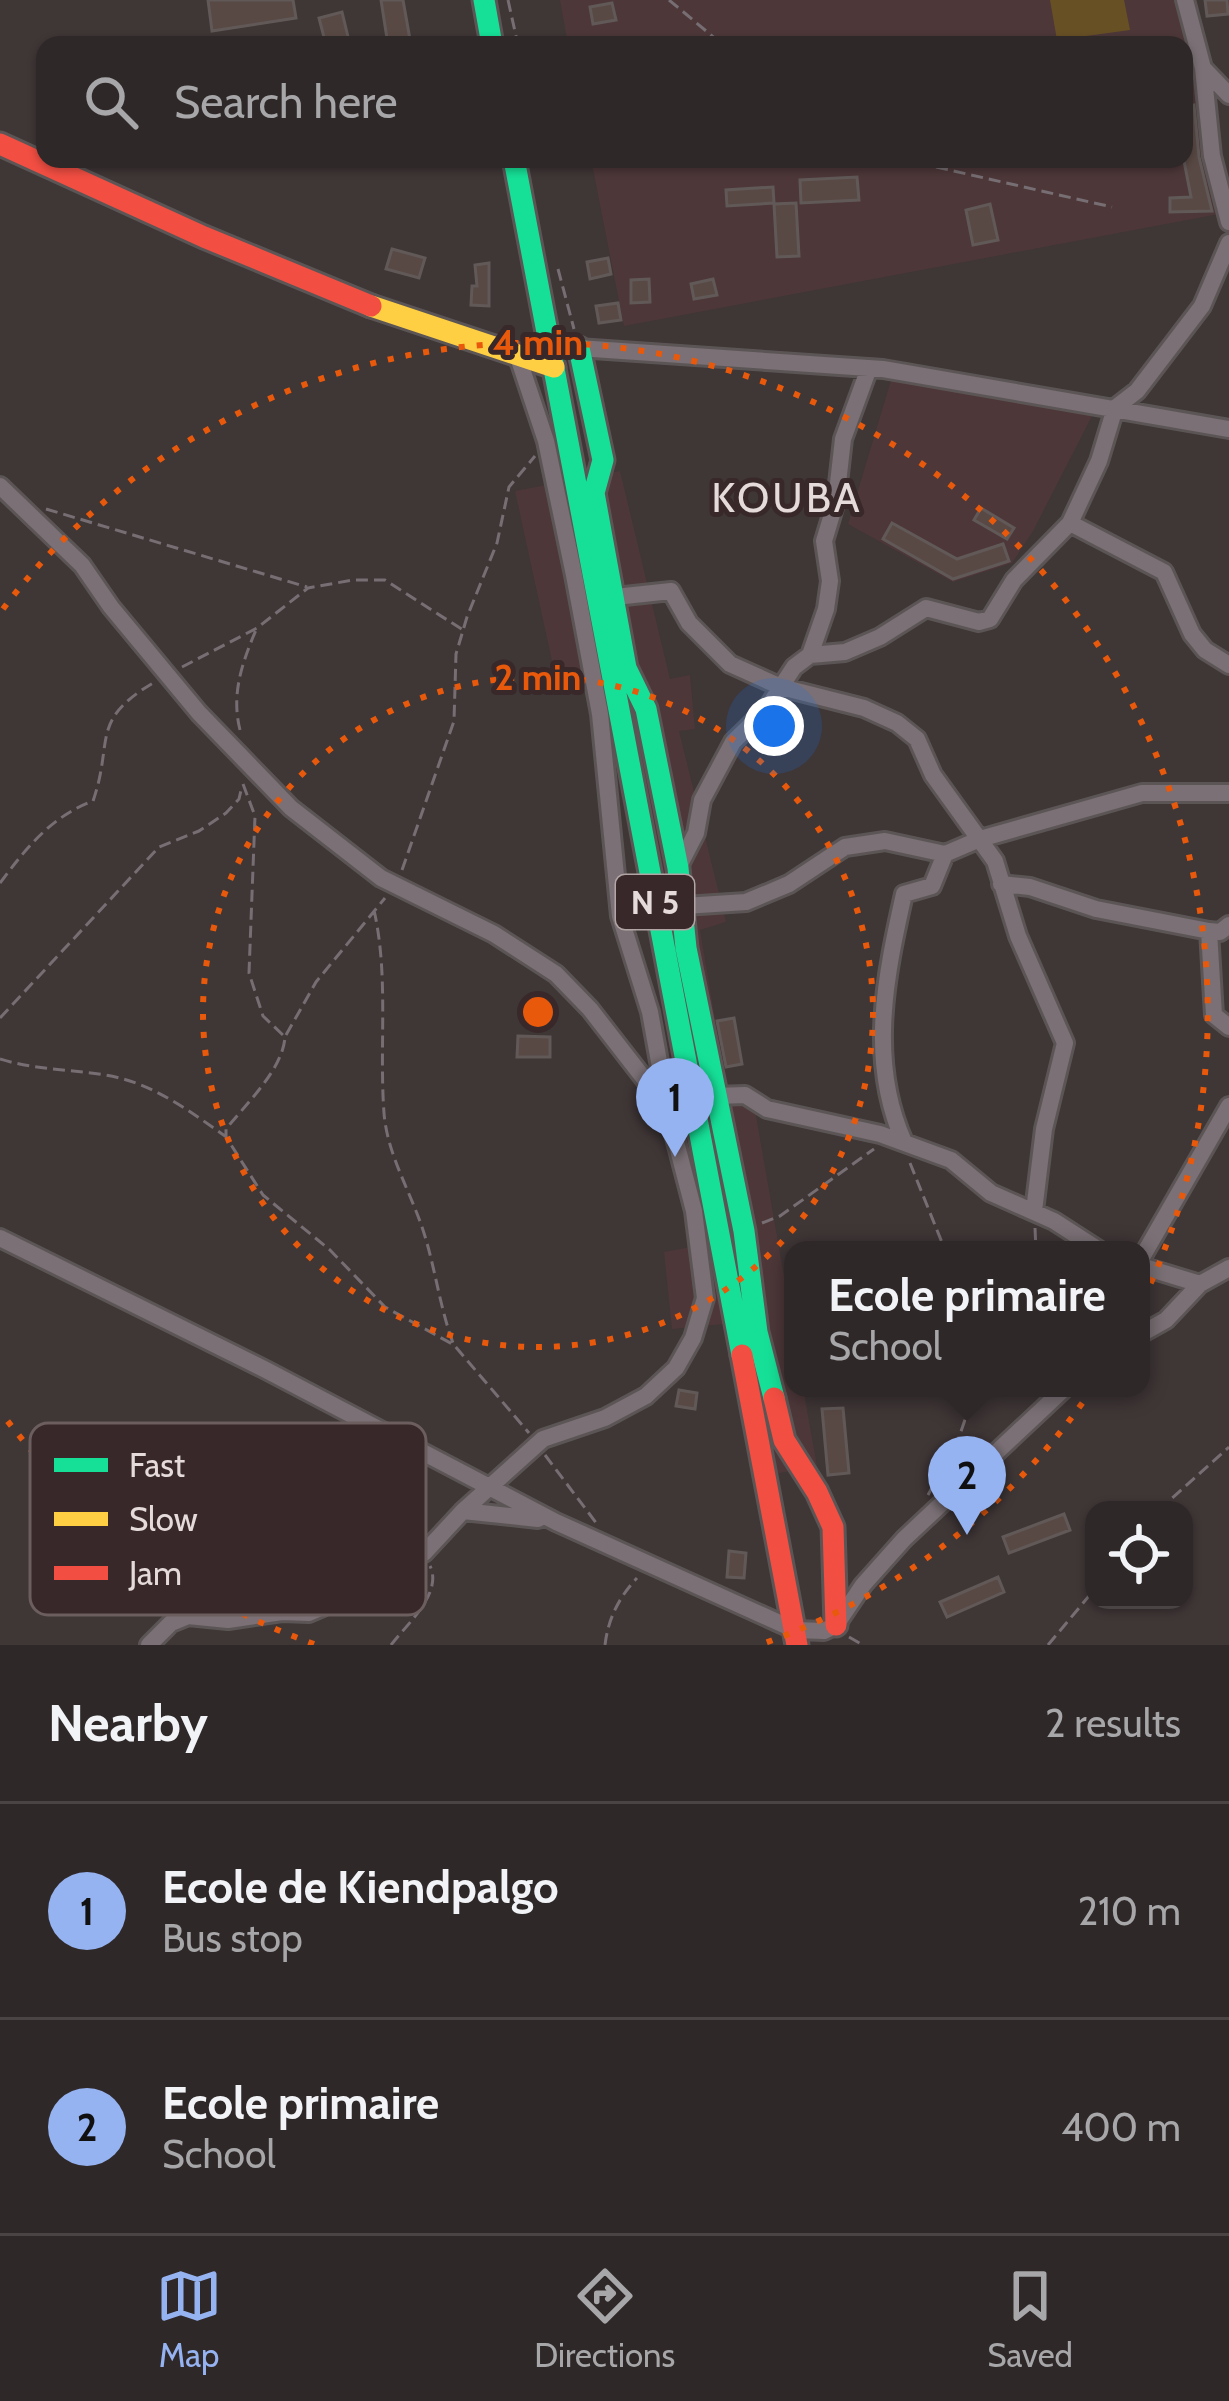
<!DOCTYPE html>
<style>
body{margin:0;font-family:Cabin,sans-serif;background:#3b3434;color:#f1f3f6}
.controls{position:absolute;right:36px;bottom:36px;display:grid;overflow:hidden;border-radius:24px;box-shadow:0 3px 9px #0004}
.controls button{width:108px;height:108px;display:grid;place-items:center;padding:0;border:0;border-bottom:3px solid #4a4445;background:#2f2828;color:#f1f3f6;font:60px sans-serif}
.you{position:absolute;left:774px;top:726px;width:42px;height:42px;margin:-30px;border:9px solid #fff;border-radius:50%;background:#1a73e8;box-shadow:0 0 0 18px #1a73e833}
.badge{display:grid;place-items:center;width:78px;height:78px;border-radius:50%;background:#95b2f1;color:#111;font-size:39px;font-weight:700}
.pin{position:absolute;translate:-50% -99px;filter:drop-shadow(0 3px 6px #0008)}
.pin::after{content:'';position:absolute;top:63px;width:42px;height:36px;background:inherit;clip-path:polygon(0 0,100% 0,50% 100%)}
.popup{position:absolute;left:784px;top:1241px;width:366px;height:156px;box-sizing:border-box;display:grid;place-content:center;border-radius:24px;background:#2f2828;filter:drop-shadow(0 3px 9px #0005);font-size:39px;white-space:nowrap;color:#a7a6a8}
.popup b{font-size:45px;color:#f1f3f6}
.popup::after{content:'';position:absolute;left:50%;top:100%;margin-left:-24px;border:24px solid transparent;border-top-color:#2f2828}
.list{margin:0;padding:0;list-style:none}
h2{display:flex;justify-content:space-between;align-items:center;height:156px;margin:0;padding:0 48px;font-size:51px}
h2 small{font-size:39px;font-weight:400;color:#a7a6a8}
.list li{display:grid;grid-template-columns:78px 1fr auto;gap:36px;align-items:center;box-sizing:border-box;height:216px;padding:0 48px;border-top:3px solid #4a4445}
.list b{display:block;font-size:45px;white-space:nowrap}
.list p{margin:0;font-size:39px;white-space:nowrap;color:#a7a6a8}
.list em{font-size:39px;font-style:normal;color:#a7a6a8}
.icon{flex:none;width:66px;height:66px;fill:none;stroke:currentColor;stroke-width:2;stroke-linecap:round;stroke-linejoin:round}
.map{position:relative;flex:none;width:1229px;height:1645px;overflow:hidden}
.search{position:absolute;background:#2f2828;box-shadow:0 3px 9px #0004;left:36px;right:36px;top:36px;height:132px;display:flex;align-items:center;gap:30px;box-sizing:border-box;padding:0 42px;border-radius:24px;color:#a7a6a8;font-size:45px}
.sheet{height:588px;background:#2f2828}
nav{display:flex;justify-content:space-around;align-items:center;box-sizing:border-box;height:168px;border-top:3px solid #4a4445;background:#2f2828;font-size:33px;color:#a7a6a8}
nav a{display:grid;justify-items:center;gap:6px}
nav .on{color:#95b2f1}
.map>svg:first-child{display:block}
</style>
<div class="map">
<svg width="1229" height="1645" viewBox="0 0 1229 1645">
<rect width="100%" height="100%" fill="#3f3636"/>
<path fill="#4d3739" d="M560,0H1178L1219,214L624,326L591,159H1184V45H568Z
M892,377L1094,412L1033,531L1012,563L953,582L848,524Z
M620,471L670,679L690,675L695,729L679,731L726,922L700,930L727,1089L751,1087L793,1328V1388H803L817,1466L764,1476L734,1323L672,1329L664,1252L718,1242L609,667L556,679L515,491Z"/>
<path fill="#685025" d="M1050,0H1124L1130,30L1057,40Z"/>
<path fill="#594944" stroke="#615958" stroke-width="3" d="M208,0H293L296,18L212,31Z
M381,0H403L411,45H388Z
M1205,0H1227L1228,14L1207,16Z
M612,3L616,20L593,24L590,7Z
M342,12L350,45H326L319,18Z
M1194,105L1199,157L1212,211L1170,212V198L1191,197L1184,161V107Z
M857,177L859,200L801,203L800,180Z
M773,187L774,203L727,206L726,190Z
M796,203L799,256L777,257L774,204Z
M990,204L998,240L973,245L966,210Z
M392,249L425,258L419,278L386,269Z
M608,258L611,274L590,279L587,262Z
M489,263V306L471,305L472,286H477L475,265Z
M649,279L650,302L631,303V280Z
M713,279L717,295L694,299L691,284Z
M618,303L621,320L599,323L596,306Z
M981,508L1014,528L1007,539L974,520Z
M892,523L957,559L1003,544L1009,561L953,579L883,539Z
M734,1018L742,1064L726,1067L717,1021Z
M518,1036L550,1037V1057H517Z
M679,1390L697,1393L695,1409L676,1406Z
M843,1408L849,1473L828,1475L822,1409Z
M1064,1514L1070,1530L1009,1553L1003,1537Z
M729,1551L746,1553L744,1578L727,1577Z
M998,1577L1004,1592L947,1617L940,1602Z"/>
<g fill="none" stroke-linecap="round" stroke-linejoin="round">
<g stroke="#5c5555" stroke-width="22">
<path id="street" d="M1185,0L1203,68L1212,156L1229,222
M1204,69L1229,95
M549,346L883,369L1229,429
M0,486L82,565L111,607L199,713L291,808L381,878L494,934L556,974L590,1009L663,1103
M1070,523L1164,572L1192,634L1205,650L1229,665
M606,598L671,591L689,623L730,664L781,687L864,708L897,723L917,739L933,775L995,861L1018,936L1065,1043L1044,1129L1034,1211
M810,655L845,652L880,637L926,608L979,622L990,619L1014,580L1070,523L1099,461L1115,408L1137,391L1202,306L1229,243
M678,868L696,833L702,800L733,742L766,710L794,667L810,655L826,609L830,581L824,541L836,501L843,439L869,368
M1001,884L1030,887L1096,909L1209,931L1220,932L1229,925
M684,906L746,902L789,884L845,847L885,841L945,854L980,839L1142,793H1229
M1209,931L1214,1015L1229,1027
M715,1096L745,1095L767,1109L880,1134L951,1160L991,1193L1054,1221L1099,1250
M904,1142C868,1062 885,978 904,894L932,886L945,854
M0,1238L264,1369L556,1522L795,1630L824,1631L836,1625L863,1585L904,1539L1065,1388
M1141,1259L1229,1106
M1141,1266L1200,1284L1229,1268
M1141,1334L1166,1320L1200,1284
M463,1511L543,1439L605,1418L646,1396L676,1368L693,1338L705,1298L694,1211L668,1111L650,1012L620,916L600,714L574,575L546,441L518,357
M149,1645L171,1623L188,1616L228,1620L282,1612L309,1613L323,1607L371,1569L424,1553L463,1511L538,1519"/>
</g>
<g stroke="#5c5555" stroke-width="27">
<path id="fast" d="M484,0L492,45
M514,159L742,1355
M579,348L603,460L594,493L626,668L646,709L678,868L686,948L744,1231L757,1332L774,1398"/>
</g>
<g stroke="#5c5555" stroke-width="27">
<path id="slow" d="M371,306L554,367"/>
</g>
<g stroke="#5c5555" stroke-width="27">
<path id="jam" d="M0,144L204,237L371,306
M742,1355L797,1645
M774,1398L784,1440L817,1492L833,1527L836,1625"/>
</g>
<path stroke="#766e72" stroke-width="3" stroke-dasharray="12 6" stroke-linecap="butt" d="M508,0L518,45
M669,0L723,45
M901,159L1112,207
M558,269L574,329
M46,509L307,587
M182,667L257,628L308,588L353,580H385L463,630
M240,730C231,694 242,663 256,630
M243,784L255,816L249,973L263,1016L285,1037C283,1069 246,1104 226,1129V1137L263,1195L330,1250L385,1307L454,1345L529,1433
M402,870L454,721L456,654L467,617L497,543L509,487L535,456
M0,883C26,848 52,816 93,801C114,741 89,721 153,683
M374,910C389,977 379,1045 384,1113C387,1153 409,1189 422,1227C435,1265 439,1305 453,1343
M0,1018L159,847L199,831L226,813L239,799L242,786
M286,1035L316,982L385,898
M0,1059C35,1070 70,1069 105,1075C151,1082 188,1110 225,1136
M910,1163L945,1250
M762,1223L780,1216L874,1149
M1035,1228L1036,1250
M545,1455L597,1524
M928,1495L958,1440L976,1388
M1159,1510L1229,1447
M849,1637L863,1645
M391,1645C407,1624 443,1593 430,1566
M605,1645C608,1619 619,1597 637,1578
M1048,1645L1094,1590"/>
<use href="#street" stroke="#7a7075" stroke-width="16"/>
<use href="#fast" stroke="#16e098" stroke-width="21"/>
<use href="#slow" stroke="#ffcf43" stroke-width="21"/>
<use href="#jam" stroke="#f24e42" stroke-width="21"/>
</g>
<g fill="none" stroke="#e8590c" stroke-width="6" stroke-dasharray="6 12">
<circle cx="538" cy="1012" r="335"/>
<path d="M314 1644A670 670 0 0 1 3 1415M3 609A670 670 0 1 1 762 1644"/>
</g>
<g text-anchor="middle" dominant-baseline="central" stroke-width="10" stroke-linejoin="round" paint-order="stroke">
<rect fill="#382829" stroke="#b2a5a6" stroke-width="3" x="616" y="875" width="78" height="54" rx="9"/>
<g font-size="33" font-weight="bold" fill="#e6dbdb">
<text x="655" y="902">N 5</text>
</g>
<g font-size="42" letter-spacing="3" fill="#e6dbdb" stroke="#382829">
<text x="787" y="497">KOUBA</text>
</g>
</g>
<rect x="30" y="1423" width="396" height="192" rx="18" fill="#382829" stroke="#6c5e5e" stroke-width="3"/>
<rect x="54" y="1458" width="54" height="14" fill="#16e098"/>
<rect x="54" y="1512" width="54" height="14" fill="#ffcf43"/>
<rect x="54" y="1566" width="54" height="14" fill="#f24e42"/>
<g font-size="33" fill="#e6dbdb">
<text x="129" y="1477">Fast</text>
<text x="129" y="1531">Slow</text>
<text x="129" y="1585">Jam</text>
</g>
<circle cx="538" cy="1012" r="18" fill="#e8590c" stroke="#382829" stroke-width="6"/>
<g font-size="36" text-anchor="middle" font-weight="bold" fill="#e8590c" stroke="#382829" stroke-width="10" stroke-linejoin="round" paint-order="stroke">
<text x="538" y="355">4 min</text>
<text x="538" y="690">2 min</text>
</g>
</svg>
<div class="controls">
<button><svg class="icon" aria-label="locate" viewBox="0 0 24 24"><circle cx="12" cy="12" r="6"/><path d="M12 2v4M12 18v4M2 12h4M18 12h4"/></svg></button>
</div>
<div class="you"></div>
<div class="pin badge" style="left:675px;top:1157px">1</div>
<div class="pin badge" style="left:967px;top:1535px">2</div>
<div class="popup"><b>Ecole primaire</b>School</div>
<div class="search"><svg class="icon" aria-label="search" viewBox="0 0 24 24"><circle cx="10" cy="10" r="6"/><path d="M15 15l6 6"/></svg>Search here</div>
</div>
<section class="sheet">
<h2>Nearby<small>2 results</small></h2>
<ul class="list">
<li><span class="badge">1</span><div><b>Ecole de Kiendpalgo</b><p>Bus stop</p></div><em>210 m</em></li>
<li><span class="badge">2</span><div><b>Ecole primaire</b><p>School</p></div><em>400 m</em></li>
</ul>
</section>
<nav>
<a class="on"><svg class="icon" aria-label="map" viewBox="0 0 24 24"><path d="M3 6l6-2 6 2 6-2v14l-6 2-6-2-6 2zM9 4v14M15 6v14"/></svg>Map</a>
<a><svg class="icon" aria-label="directions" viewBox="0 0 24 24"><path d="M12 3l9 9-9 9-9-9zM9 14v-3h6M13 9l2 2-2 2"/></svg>Directions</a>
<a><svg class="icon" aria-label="saved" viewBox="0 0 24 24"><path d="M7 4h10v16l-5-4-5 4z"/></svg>Saved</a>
</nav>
